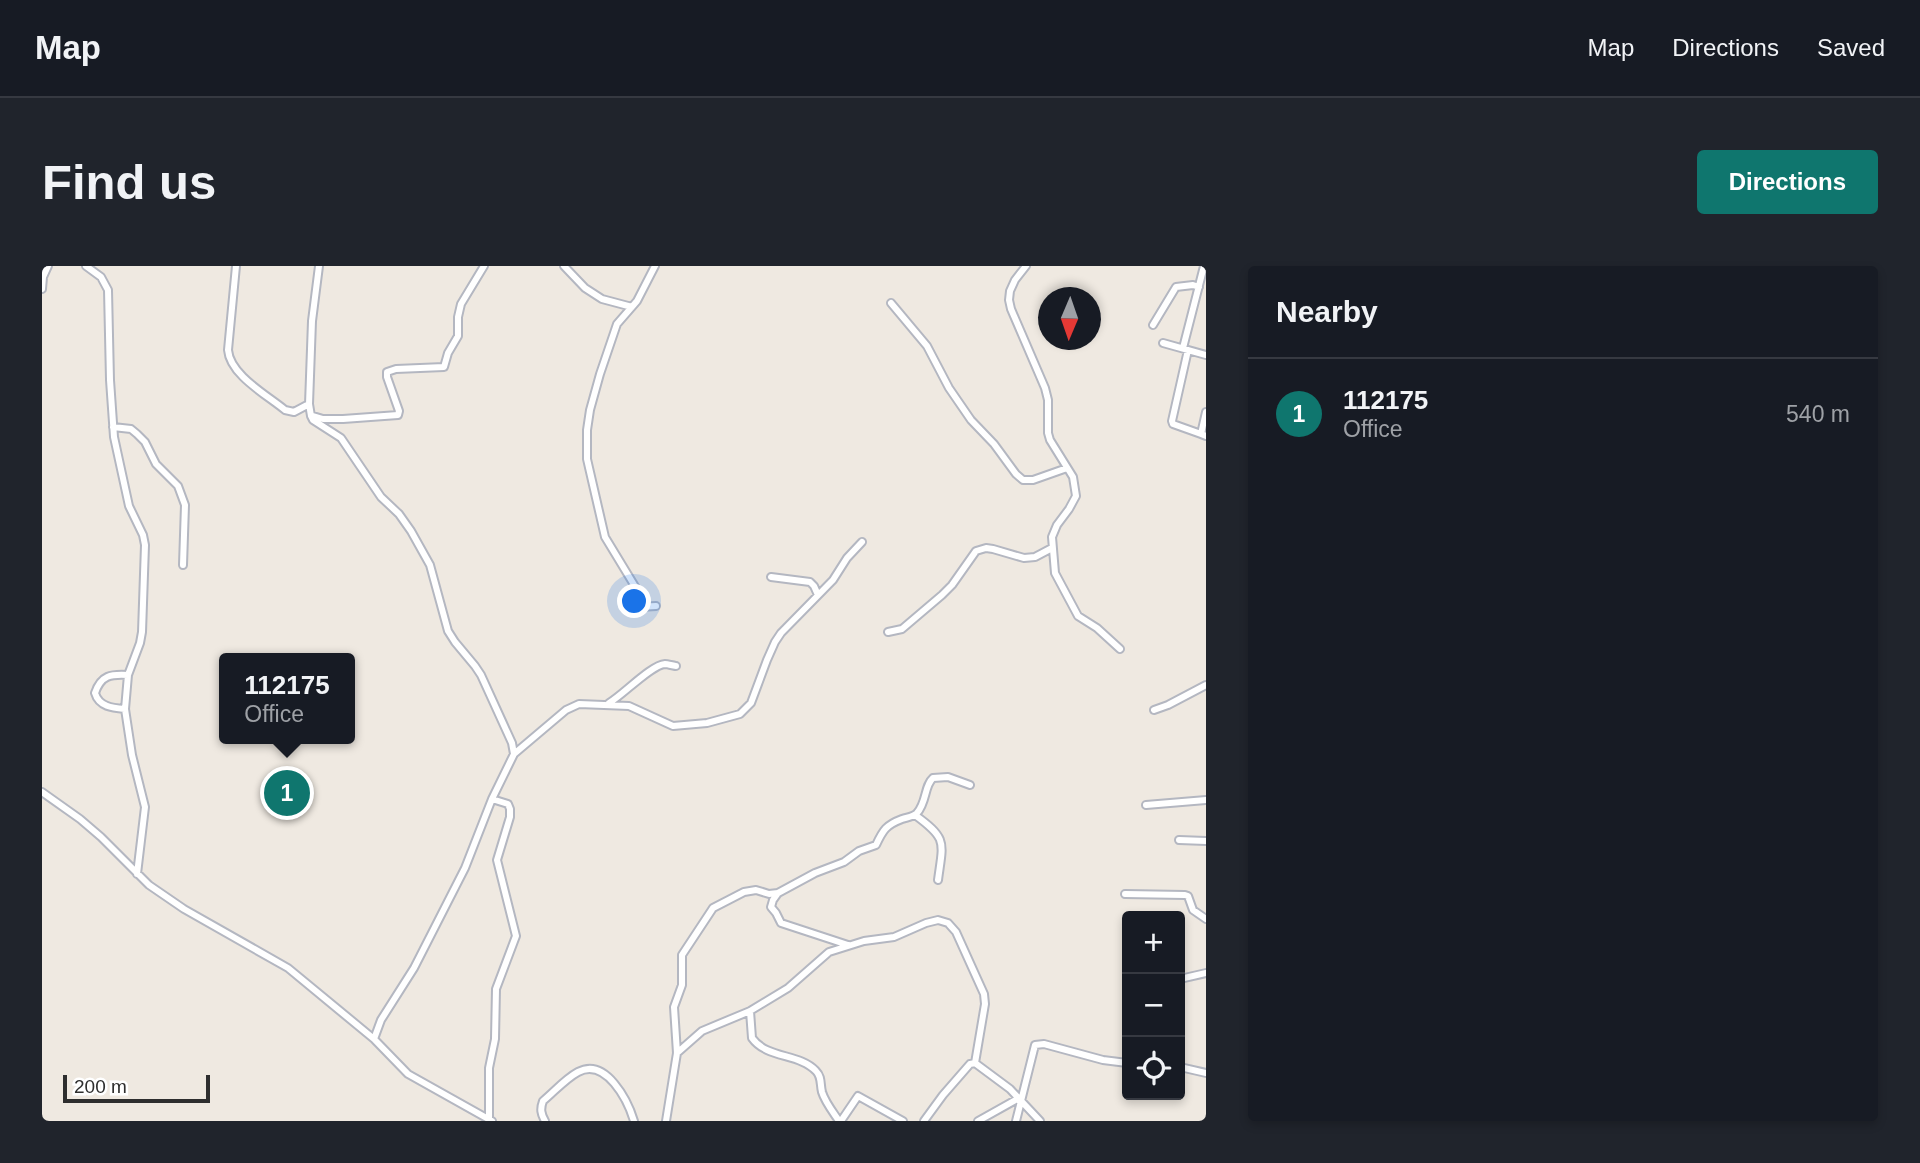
<!DOCTYPE html>
<meta charset="utf-8">
<style>
body{margin:0;font-family:Arial,sans-serif;background:#20242c;color:#f1f3f6}
.controls{position:absolute;right:21px;bottom:21px;display:grid;overflow:hidden;border-radius:7px;box-shadow:0 4px 10px #0003}
.controls button{width:63px;height:63px;display:grid;place-items:center;padding:0;border:0;border-bottom:2px solid #363941;background:#171b24;color:#f1f3f6;font:35px sans-serif}
.compass{position:absolute;left:996px;top:21px;width:63px;height:63px;border-radius:50%;background:#171b24;box-shadow:0 4px 10px #0003;rotate:182deg}
.scale{position:absolute;left:21px;bottom:18px;width:147px;box-sizing:border-box;padding-left:7px;border:4px solid #2e2e2e;border-top:0;font-size:19px;line-height:24px;white-space:nowrap;color:#2e2e2e;-webkit-text-stroke:5px #fff;paint-order:stroke}
.you{position:absolute;left:593px;top:336px;width:24px;height:24px;margin:-18px;border:5px solid #fff;border-radius:50%;background:#1a73e8;box-shadow:0 0 0 10px #1a73e833}
.badge{display:grid;place-items:center;width:46px;height:46px;border-radius:50%;background:#0f766e;color:#fff;font-size:23px;font-weight:700}
.pin{position:absolute;translate:-50% -50%;border:4px solid #fff;box-shadow:0 2px 7px #0006}
.popup{position:absolute;left:177px;top:387px;width:136px;height:91px;box-sizing:border-box;display:grid;place-content:center;border-radius:7px;background:#171b24;filter:drop-shadow(0 2px 5px #0005);font-size:23px;white-space:nowrap;color:#9ea1a6}
.popup b{font-size:26px;color:#f1f3f6}
.popup::after{content:'';position:absolute;left:50%;top:100%;margin-left:-14px;border:14px solid transparent;border-top-color:#171b24}
.list{margin:0;padding:0;list-style:none}
h2{display:flex;justify-content:space-between;align-items:center;height:91px;margin:0;padding:0 28px;font-size:30px}
h2 small{font-size:23px;font-weight:400;color:#9ea1a6}
.list li{display:grid;grid-template-columns:46px 1fr auto;gap:21px;align-items:center;box-sizing:border-box;height:112px;padding:0 28px;border-top:2px solid #363941}
.list b{display:block;font-size:26px;white-space:nowrap}
.list p{margin:0;font-size:23px;white-space:nowrap;color:#9ea1a6}
.list em{font-size:23px;font-style:normal;color:#9ea1a6}
.icon{flex:none;width:38px;height:38px;fill:none;stroke:currentColor;stroke-width:2;stroke-linecap:round;stroke-linejoin:round}
.map{position:relative;flex:none;width:1164px;height:855px;overflow:hidden;border-radius:7px}
header{display:flex;align-items:center;gap:42px;box-sizing:border-box;height:98px;padding:0 35px;background:#171b24;border-bottom:2px solid #363941}
header strong{font-size:33px}
nav{display:flex;gap:38px;margin-inline-start:auto;font-size:24px}
.intro{display:flex;align-items:center;justify-content:space-between;box-sizing:border-box;height:168px;padding:0 42px}
h1{margin:0;font-size:49px}
.button{padding:18px 32px;border-radius:7px;background:#0f766e;color:#fff;font-size:24px;font-weight:700}
main{display:flex;gap:42px;padding:0 42px}
aside{flex:1;background:#171b24;border-radius:7px;box-shadow:0 4px 10px #0003}
.map>svg:first-child{display:block}
</style>
<header>
<strong>Map</strong>
<nav><a>Map</a><a>Directions</a><a>Saved</a></nav>
</header>
<div class="intro"><h1>Find us</h1><a class="button">Directions</a></div>
<main>
<div class="map">
<svg width="1164" height="855" viewBox="0 0 1164 855">
<rect width="100%" height="100%" fill="#efe9e1"/>
<g fill="none" stroke-linecap="round" stroke-linejoin="round">
<g stroke="#b4b7c1" stroke-width="10">
<path id="street" d="M44,0L59,11L66,24L68,114L72,171L87,240L101,269L103,279L100,366L98,377L86,409L83,443L90,489L103,541L95,608
M194,0L186,84C188,109 225,129 243,144L252,146L267,138
M277,0L270,55L267,138L269,150L271,154L299,172L339,231L357,248L369,265L388,299L406,365L413,376L433,400L439,409L470,477L472,488
M522,0L543,22L560,33L590,41
M613,0L595,35L575,58L558,108L548,144L545,164V193L563,271L597,327V341L614,340
M984,0L973,14L968,25L967,34L969,43L1003,122L1006,134V167L1008,174L1031,211L1034,230L1027,243L1015,259L1010,271L1013,307L1036,350L1055,362L1078,383
M0,23L1,11L6,0
M849,37L885,80L907,122L929,154L952,178L974,208L981,214H991L1025,202
M1111,59L1134,21L1151,19L1157,21
M1121,77L1164,89
M1141,82L1162,0
M1146,84L1130,155L1131,158L1159,168
M1164,146L1159,168L1164,170
M271,150L281,153H301L356,149L357,145L345,111V106L354,103L402,101L406,87L416,70V51L419,38L442,0
M71,161L89,163L95,168L103,176L114,198L136,220L143,239L141,299
M729,311L768,316L772,320L776,329
M846,366L860,363L900,329L910,319L934,285L944,282L951,283L982,292L993,291L1010,282
M567,437C581,429 609,399 623,398C625,398 633,400 634,400
M83,443C71,442 57,441 53,427C59,409 69,408 86,409
M1112,444L1126,439L1164,419
M0,526L38,553L59,571L107,619L142,643L246,702L332,773L366,808L450,855
M1104,539L1164,534
M873,549C906,573 901,576 896,614
M1137,574L1164,575
M736,627L731,634L729,641L734,647L739,657L806,679
M1083,628L1143,629L1146,630L1151,644L1164,653
M1138,713L1164,707
M708,745L710,772C725,793 757,787 774,805C780,811 778,818 780,826C783,836 791,846 797,855
M332,773L339,754L372,702L423,602L450,533L472,488L524,444L537,438L587,440L631,460L665,457L698,448L709,437L725,394L733,376L739,367L791,314L805,292L820,276
M635,787L660,765L708,745L746,722L787,686L822,675L852,671L884,657L896,654L906,657L914,666L942,728L943,738L933,797
M1138,801L1164,807
M447,853V802L453,773L454,723L474,670L455,594L468,551V543L466,538L450,533
M503,855C499,848 498,843 501,835C512,826 523,813 536,806C564,791 586,835 592,855
M624,855L635,787L632,741L640,719V689L671,642L702,626L714,624L727,628L736,627L773,607L802,596L817,585L834,579C841,564 844,559 860,553C866,551 871,551 875,547C885,536 882,520 891,512L906,511L928,519
M799,855L816,830L861,855
M882,855L901,829L928,798L933,797L968,823L998,855
M936,855L979,831
M974,855L993,779L1002,778L1061,794L1085,797"/>
</g>
<use href="#street" stroke="#fff" stroke-width="6"/>
</g>
</svg>
<div class="controls">
<button>+</button>
<button>−</button>
<button><svg class="icon" aria-label="locate" viewBox="0 0 24 24"><circle cx="12" cy="12" r="6"/><path d="M12 2v4M12 18v4M2 12h4M18 12h4"/></svg></button>
</div>
<svg class="compass" viewBox="-18 -18 36 36"><path d="M0-13l5 13h-10z" fill="#e53935"/><path d="M0 13l5-13h-10z" fill="#9ea1a6"/></svg>
<div class="scale">200 m</div>
<div class="you"></div>
<div class="pin badge" style="left:245px;top:527px">1</div>
<div class="popup"><b>112175</b>Office</div>
</div>
<aside>
<h2>Nearby<small></small></h2>
<ul class="list">
<li><span class="badge">1</span><div><b>112175</b><p>Office</p></div><em>540 m</em></li>
</ul>
</aside>
</main>
